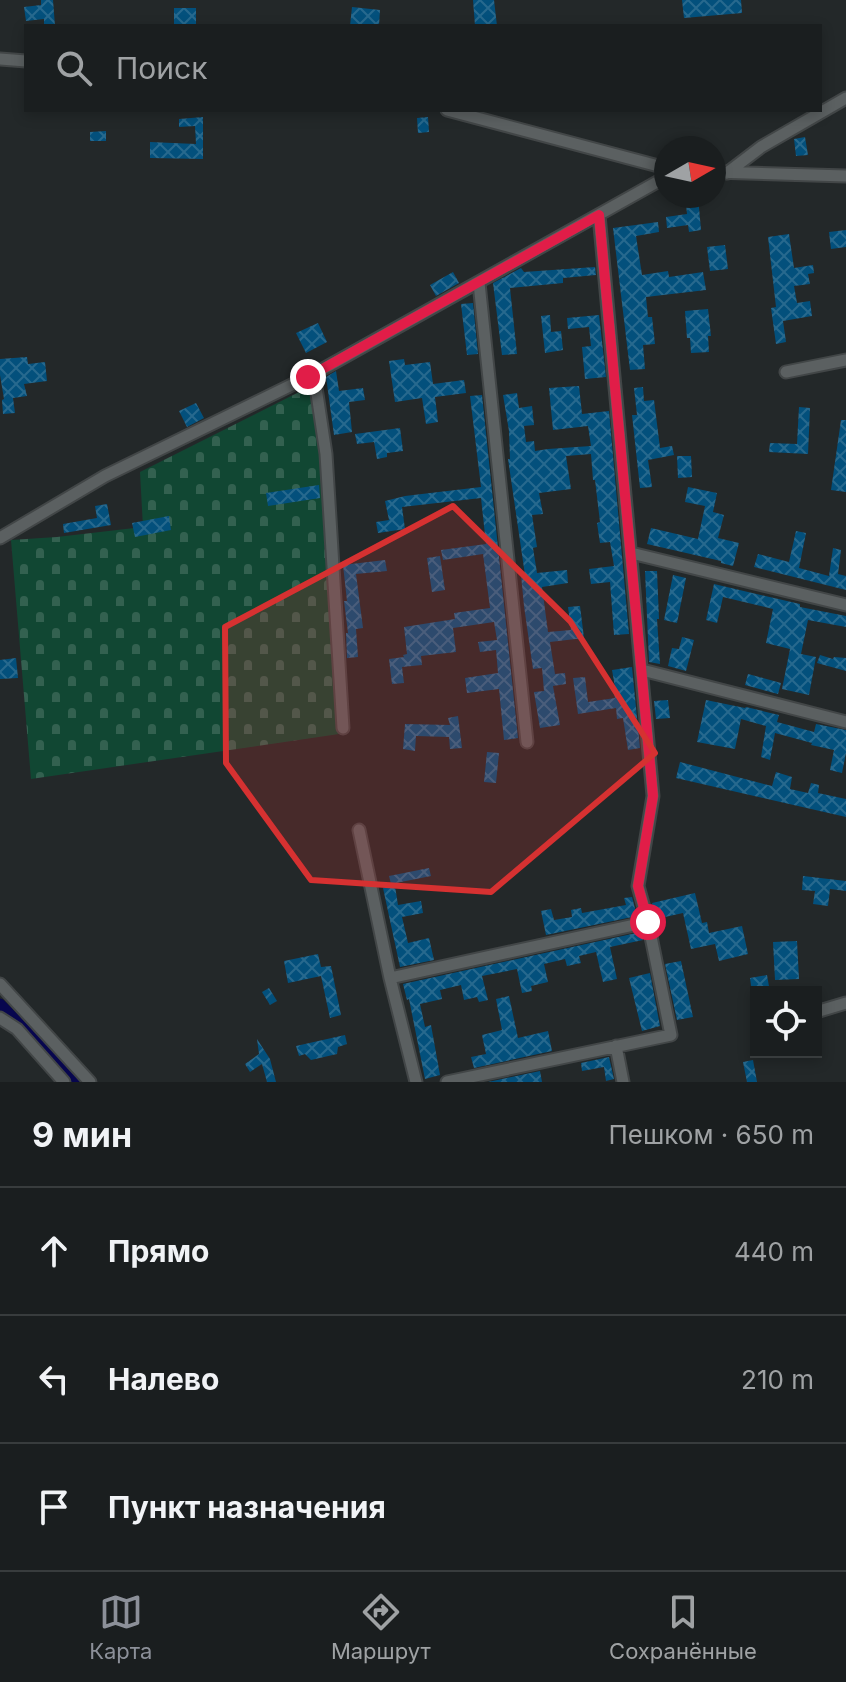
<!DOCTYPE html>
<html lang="ru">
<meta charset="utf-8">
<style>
body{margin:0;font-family:Inter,sans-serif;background:#232728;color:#f1f3f6}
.controls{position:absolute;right:24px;bottom:24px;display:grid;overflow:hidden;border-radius:0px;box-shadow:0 4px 12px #0003}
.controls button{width:72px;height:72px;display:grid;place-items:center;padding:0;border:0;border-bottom:2px solid #383c3d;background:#1a1e1f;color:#f1f3f6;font:40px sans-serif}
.compass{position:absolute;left:654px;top:136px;width:72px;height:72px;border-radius:50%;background:#1a1e1f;box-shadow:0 4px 12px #0003;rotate:81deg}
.stop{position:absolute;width:24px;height:24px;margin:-18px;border:6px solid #e11d48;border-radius:50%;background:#fff}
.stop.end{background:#e11d48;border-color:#fff;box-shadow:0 2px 8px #0008}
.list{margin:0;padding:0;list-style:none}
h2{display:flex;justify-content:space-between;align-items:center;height:104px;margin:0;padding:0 32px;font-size:34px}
h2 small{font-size:26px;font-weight:400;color:#9fa2a4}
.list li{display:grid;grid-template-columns:52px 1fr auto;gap:24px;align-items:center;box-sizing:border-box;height:128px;padding:0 32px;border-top:2px solid #383c3d}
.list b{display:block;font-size:30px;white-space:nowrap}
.list em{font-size:26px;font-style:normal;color:#9fa2a4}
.icon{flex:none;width:44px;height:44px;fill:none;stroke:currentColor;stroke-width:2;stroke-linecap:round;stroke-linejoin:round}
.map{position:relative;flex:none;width:846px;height:1082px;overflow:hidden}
.search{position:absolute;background:#1a1e1f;box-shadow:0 4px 12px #0003;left:24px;right:24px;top:24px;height:88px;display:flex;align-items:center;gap:20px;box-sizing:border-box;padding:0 28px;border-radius:0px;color:#9fa2a4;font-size:30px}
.sheet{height:488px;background:#1a1e1f}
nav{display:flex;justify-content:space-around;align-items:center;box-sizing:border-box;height:112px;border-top:2px solid #383c3d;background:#1a1e1f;font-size:22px;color:#9fa2a4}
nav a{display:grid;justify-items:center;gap:4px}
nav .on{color:#8c9099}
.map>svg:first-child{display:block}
</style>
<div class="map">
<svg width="846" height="1082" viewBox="0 0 846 1082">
<defs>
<pattern id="cemetery-stones" width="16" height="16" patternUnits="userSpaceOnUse" patternTransform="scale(2)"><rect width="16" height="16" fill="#114733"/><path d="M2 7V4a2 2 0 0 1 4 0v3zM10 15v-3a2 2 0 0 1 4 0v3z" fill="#336150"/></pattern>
<pattern id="building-cross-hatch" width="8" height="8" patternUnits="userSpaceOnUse" patternTransform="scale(2)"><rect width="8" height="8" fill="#03507c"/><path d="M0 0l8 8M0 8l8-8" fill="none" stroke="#27698e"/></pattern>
</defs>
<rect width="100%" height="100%" fill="#232829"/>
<path fill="url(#cemetery-stones)" d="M311,386L319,448L339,734L31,779L11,540L57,537L143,527L140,472Z"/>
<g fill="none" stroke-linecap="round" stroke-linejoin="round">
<path stroke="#07064e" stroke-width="11" d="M0,1004L75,1082"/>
</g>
<path fill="url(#building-cross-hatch)" d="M41,0H53L55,26H44V19L26,21L24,7L41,5Z
M473,0H494L497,26H475Z
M682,0H741L742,13L684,18Z
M352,7L380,10L379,26H350Z
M174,8H196V26H174Z
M203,117V159L150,158V142L196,144L195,126L179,127V119Z
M428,117L429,132L418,133L417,118Z
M106,131V141H90V132Z
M805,137L808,155L796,156L794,139Z
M685,196H698L701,230L689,232L688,225L667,228L666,217L687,214Z
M658,222L659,232L636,236L642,275L668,271L669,277L703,272L706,290L646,297L648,317H652L655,344L643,345L645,369L630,370L613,228Z
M846,230V247L831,249L829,232Z
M789,234L794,268L813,265L814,273L808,274L810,284L794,286L797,303L810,301L812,316L783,321L786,342L776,344L771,308L776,307L768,237Z
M725,245L728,269L710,271L707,247Z
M595,267L596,275L563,278V283L510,288L517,354L502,355L493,283L521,268L524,272Z
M453,272L459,283L436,296L430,285Z
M473,303L478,354L467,355L461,304Z
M708,309L711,336H708L709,352L691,353L690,338H687L685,311Z
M550,315L551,332L561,331L563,350L545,353L541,316Z
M599,315L606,377L585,379L582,347L591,346L589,327L568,329L567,318Z
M318,323L327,342L306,353L296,333Z
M27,357L28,364L45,362L47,381L24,384L27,396L13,398L15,413L3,414L2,400L4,399L0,375V359Z
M404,359L405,365L430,362L433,384L464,380L466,393L435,397L438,422L426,424L422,398L395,402L389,361Z
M336,371L339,391L363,388L365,400L349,402L352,432L334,435L326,377Z
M579,386L582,414L609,411L629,634L614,635L610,582L591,584L589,569L614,566L610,542L600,543L597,523L600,522L595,480H593L591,454L566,456L571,489L539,493L543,514L532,515L537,547L533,548L537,573L567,570L568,583L542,587L548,632L571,630L568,607L580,606L584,638L550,642L555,674L565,673L566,684L553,686L560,725L540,728L534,692L544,691L542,668L533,669L524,606L521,575H525L508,459H510L509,431L503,395L517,393L519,408L532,406L534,425L524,426L526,442L534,441L535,451L548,449L591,446L588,426L553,430L549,388Z
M643,387L644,401L654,400L660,448L672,446L674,455L648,460L652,487L640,488L632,415H637L634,388Z
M482,395L518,738L504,740L499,689L467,693L465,678L498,673L496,650L480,652L478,642L497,640L494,622L453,628L456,652L421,656L422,665L402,667L404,683L392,684L389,659L404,657L403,655L407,654L404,627L455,619L454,613L490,608L483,554L443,560L441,550L486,544L481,498L402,507L405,529L378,533L376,522L389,520L385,501L405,496L481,487L470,396Z
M196,403L204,418L187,427L179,411Z
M799,407L810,408L808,454L769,452L770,443L797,444Z
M841,420H846V492L831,490Z
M400,428L403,451L387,453V457L377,459L374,442L357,444L355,434Z
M677,456H691L692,477L678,478Z
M319,485L320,498L268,506L266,493Z
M688,487L717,493L713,512L724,515L718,538L739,543L733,566L721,563V561L647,544L651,528L698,539L705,506L685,502Z
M107,504L111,525L64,533L63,524L97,518L95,506Z
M169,516L171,530L135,537L132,523Z
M796,531L806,533L799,568L829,576L833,548L841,550L838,574L846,576V590L754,567L758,554L789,562Z
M440,556L445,590L432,592L427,558Z
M385,560L387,571L356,574L363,628L356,629L358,657L347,658L346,633H348L344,601H347L343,565Z
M645,571H657L659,619H657L660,664L649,662Z
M673,575L686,578L677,623L664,620Z
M714,584L800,604V607L846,616V627L808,620L801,654L816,657L809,695L782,689L790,649L766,643L773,609L723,597L717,623L706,620Z
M682,637L694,640L686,671L668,666L672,648L679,649Z
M820,655L833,659L834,657L846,658V671L817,663Z
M16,658L18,678L0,679V660Z
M632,667L640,748L628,750L623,718L617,719L616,708L578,714L573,678L585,677L588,702L615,698L614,693H616L612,670Z
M748,674L781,683L778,694L745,685Z
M668,700L670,718L656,719L654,701Z
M706,700L745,708L746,707L779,715L777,722L814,732L816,724L846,730V753L842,773L830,770L834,750L811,745L812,743L775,733L770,760L761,757L766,726L741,719L735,749L697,742Z
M458,716L462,748L450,749L449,737L416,736L415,751L403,749L405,724L450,725L448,718Z
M487,752L499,753L496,783L484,782Z
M680,762L772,786L776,772L792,777L790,789L808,793L811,783L819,785L818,793L846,799V817L676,778Z
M429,868L431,876L391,884L389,876Z
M803,876L846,881V891L830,889L828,906L813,904L815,891L802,890Z
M395,886L398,905L421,901L423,913L402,917L408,943L429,938L434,960L400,967L383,888Z
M695,893L702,923L707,922L709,933L742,926L748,954L719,961L715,944L691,949L683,913L656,919L652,903Z
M632,897L637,916L546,935L541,911L551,909L554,920L572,917L571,910L581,908L582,913L626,905L624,898Z
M641,932L643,940L610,947L617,979L603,982L596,952L579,956L581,963L567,966L565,959L544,964L548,982L531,986L532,991L522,993L517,969L482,976L488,1000L479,1002L477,997L464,1000L461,985L440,990L442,999L420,1004L425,1027L431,1025L440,1075L425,1079L409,999L407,1000L403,984Z
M797,941L799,979L775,980L773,942Z
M318,954L321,967L331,966L341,1015L330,1018L321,976L288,983L284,961Z
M681,961L693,1017L677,1020L665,964Z
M650,973L660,1026L642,1031L629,978Z
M767,975L770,992H752L750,978Z
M269,988L277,1001L270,1005L262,992Z
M509,996L518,1038L548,1031L552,1051L474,1068L471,1057L486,1054L482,1035L502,1030L496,999Z
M345,1035L347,1044L338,1047L337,1054L311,1060L305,1054L299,1056L296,1046Z
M257,1039L270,1059L276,1082H267L262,1064L250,1072L245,1064L259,1054Z
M609,1057L614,1079L606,1081L604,1067L582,1071L581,1063Z
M753,1060L757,1082H747L743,1062Z
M540,1071L542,1082H488Z"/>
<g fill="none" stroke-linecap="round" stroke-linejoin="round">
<g stroke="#424647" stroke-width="15">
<path id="street" d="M0,59L26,61
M447,110L666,168
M714,172L846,176
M727,173L761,147L846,98
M479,283L527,742
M786,372L846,360
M314,374L326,454L343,728
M0,538L105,476L314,374L666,177
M631,553L846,605
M642,670L846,722
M359,830L390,978
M0,984L90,1082
M816,1012L846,1003
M0,1018L17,1029L64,1082
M616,1046L623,1082
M416,1082L390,978L648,922L638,886L653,796L599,215
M447,1082L671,1035L648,922"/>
</g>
<use href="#street" stroke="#5b6061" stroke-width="11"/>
</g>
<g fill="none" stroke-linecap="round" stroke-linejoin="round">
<path stroke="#e11d48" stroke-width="10" d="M308,377L599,215L653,796L638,886L648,922"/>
</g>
<path fill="#d63131" fill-opacity="0.2" stroke="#d63131" stroke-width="6" stroke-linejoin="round" d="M453,506L570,621L655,753L491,892L311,880L226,763L225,627Z"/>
</svg>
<div class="controls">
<button><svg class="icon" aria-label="locate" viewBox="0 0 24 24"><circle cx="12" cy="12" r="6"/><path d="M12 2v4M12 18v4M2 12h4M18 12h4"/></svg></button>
</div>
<svg class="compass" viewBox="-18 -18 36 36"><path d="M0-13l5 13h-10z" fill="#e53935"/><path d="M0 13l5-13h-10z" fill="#9fa2a4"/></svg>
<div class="stop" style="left:648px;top:922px"></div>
<div class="stop end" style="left:308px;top:377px"></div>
<div class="search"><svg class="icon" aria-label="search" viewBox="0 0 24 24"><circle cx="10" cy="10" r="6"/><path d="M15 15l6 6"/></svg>Поиск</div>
</div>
<section class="sheet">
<h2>9 мин<small>Пешком · 650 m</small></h2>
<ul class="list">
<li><svg class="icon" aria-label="ahead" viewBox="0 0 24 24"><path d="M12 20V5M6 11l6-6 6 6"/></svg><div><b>Прямо</b></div><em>440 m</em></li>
<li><svg class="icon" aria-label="left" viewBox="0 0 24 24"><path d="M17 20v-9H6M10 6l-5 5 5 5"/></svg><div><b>Налево</b></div><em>210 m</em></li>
<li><svg class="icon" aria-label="arrive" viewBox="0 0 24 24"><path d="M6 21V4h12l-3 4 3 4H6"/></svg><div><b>Пункт назначения</b></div></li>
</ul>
</section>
<nav>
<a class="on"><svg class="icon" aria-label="map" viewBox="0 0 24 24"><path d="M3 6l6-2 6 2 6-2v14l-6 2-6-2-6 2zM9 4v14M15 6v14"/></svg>Карта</a>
<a><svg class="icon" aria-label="directions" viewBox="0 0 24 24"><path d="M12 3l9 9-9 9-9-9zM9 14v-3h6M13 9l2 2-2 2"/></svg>Маршрут</a>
<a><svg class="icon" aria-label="saved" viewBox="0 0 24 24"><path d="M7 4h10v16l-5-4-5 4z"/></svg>Сохранённые</a>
</nav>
